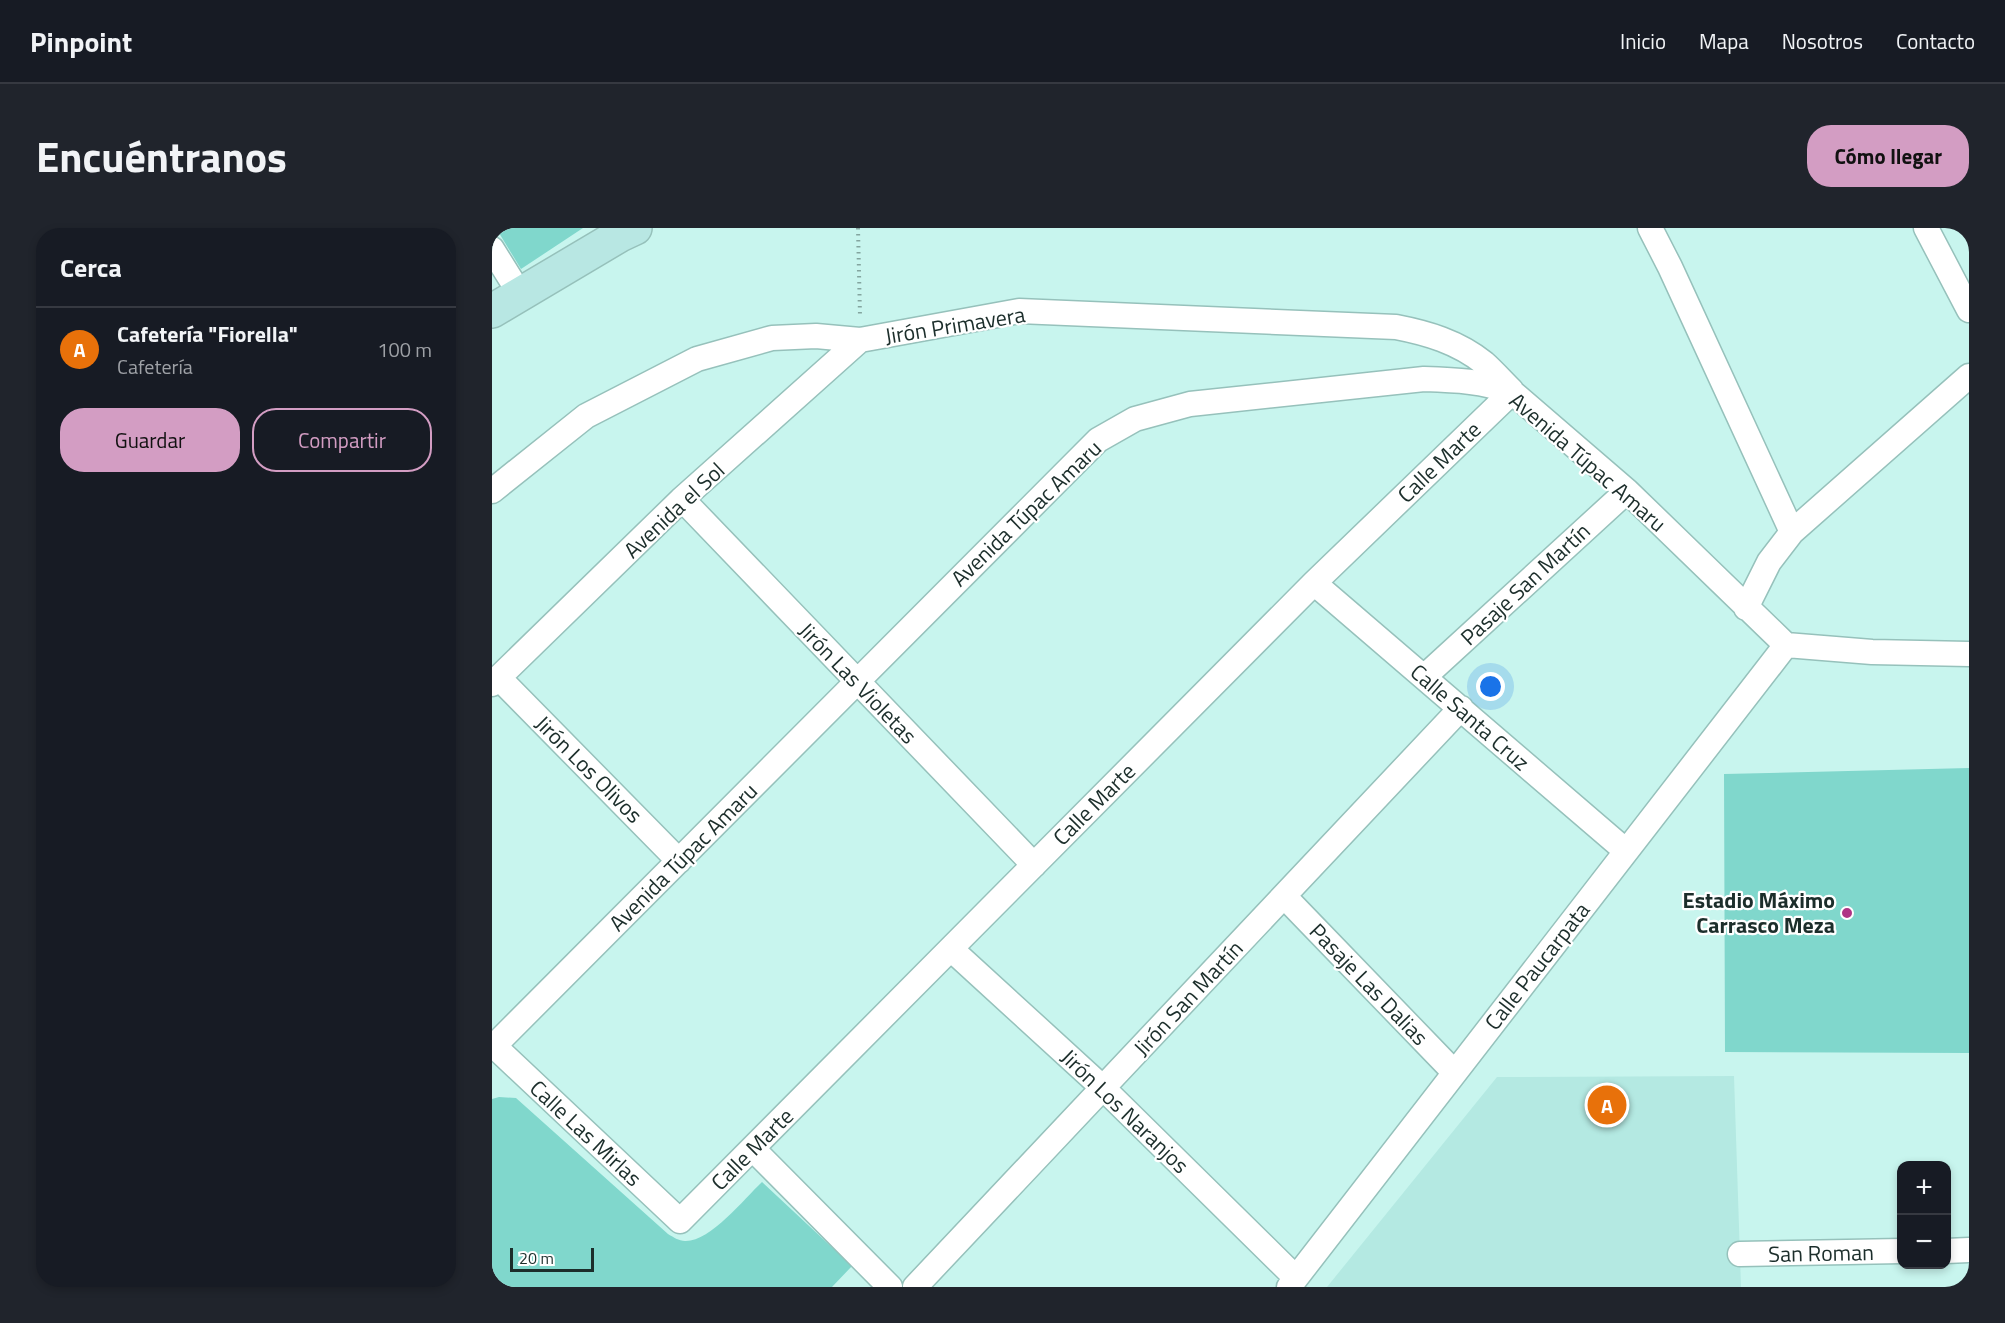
<!DOCTYPE html>
<html lang="es">
<meta charset="utf-8">
<style>
body{margin:0;font-family:"Titillium Web",sans-serif;background:#20242c;color:#f1f3f6}
.controls{position:absolute;right:18px;bottom:18px;display:grid;overflow:hidden;border-radius:12px;box-shadow:0 3px 9px #0003}
.controls button{width:54px;height:54px;display:grid;place-items:center;padding:0;border:0;border-bottom:2px solid #363941;background:#171b24;color:#f1f3f6;font:30px sans-serif}
.scale{position:absolute;left:18px;bottom:15px;width:84px;box-sizing:border-box;padding-left:6px;border:3px solid #1c2e2b;border-top:0;font-size:16px;line-height:21px;white-space:nowrap;color:#1c2e2b;-webkit-text-stroke:4px #fff;paint-order:stroke}
.you{position:absolute;left:999px;top:459px;width:21px;height:21px;margin:-15px;border:4px solid #fff;border-radius:50%;background:#1a73e8;box-shadow:0 0 0 9px #1a73e833}
.badge{display:grid;place-items:center;width:39px;height:39px;border-radius:50%;background:#d39dc3;color:#fff;font-size:20px;font-weight:700}
.pin{position:absolute;translate:-50% -50%;border:3px solid #fff;box-shadow:0 2px 6px #0006}
.list{margin:0;padding:0;list-style:none}
h2{display:flex;justify-content:space-between;align-items:center;height:78px;margin:0;padding:0 24px;font-size:26px}
h2 small{font-size:20px;font-weight:400;color:#9ea1a6}
.list li{display:grid;grid-template-columns:39px 1fr auto;gap:18px;align-items:center;box-sizing:border-box;height:84px;padding:0 24px;border-top:2px solid #363941}
.list b{display:block;font-size:22px;white-space:nowrap}
.list p{margin:0;font-size:20px;white-space:nowrap;color:#9ea1a6}
.list em{font-size:20px;font-style:normal;color:#9ea1a6}
.actions{display:flex;gap:12px;padding:18px 24px}
.actions a{flex:1;padding:14px 0;border:2px solid #d39dc3;border-radius:24px;text-align:center;font-size:21px;color:#d39dc3}
.actions .main{background:#d39dc3;color:#111}
.map{position:relative;flex:none;width:1477px;height:1059px;overflow:hidden;border-radius:24px}
header{display:flex;align-items:center;gap:36px;box-sizing:border-box;height:84px;padding:0 30px;background:#171b24;border-bottom:2px solid #363941}
header strong{font-size:28px}
nav{display:flex;gap:33px;margin-inline-start:auto;font-size:21px}
.intro{display:flex;align-items:center;justify-content:space-between;box-sizing:border-box;height:144px;padding:0 36px}
h1{margin:0;font-size:42px}
.button{padding:15px 27px;border-radius:24px;background:#d39dc3;color:#111;font-size:21px;font-weight:700}
main{display:flex;gap:36px;padding:0 36px}
aside{flex:1;background:#171b24;border-radius:24px;box-shadow:0 3px 9px #0003}
.map>svg:first-child{display:block}
</style>
<header>
<strong>Pinpoint</strong>
<nav><a>Inicio</a><a>Mapa</a><a>Nosotros</a><a>Contacto</a></nav>
</header>
<div class="intro"><h1>Encuéntranos</h1><a class="button">Cómo llegar</a></div>
<main>
<aside>
<h2>Cerca<small></small></h2>
<ul class="list">
<li><span class="badge" style="background:#e8710a">A</span><div><b>Cafetería &quot;Fiorella&quot;</b><p>Cafetería</p></div><em>100 m</em></li>
</ul>
<div class="actions"><a class="main">Guardar</a><a>Compartir</a></div>
</aside>
<div class="map">
<svg width="1477" height="1059" viewBox="0 0 1477 1059">
<rect width="100%" height="100%" fill="#c8f5ee"/>
<path fill="#b4e9e2" d="M1242,848L1249,1059H835L1005,849Z"/>
<path fill="#80d7cc" d="M4,0H91L29,41Z
M1477,540V825L1233,824L1232,546Z
M7,869L24,870L176,1006C181,1009 187,1013 193,1013C218,1014 252,971 270,954L360,1038L340,1059H0V871Z"/>
<g fill="none" stroke-linecap="round" stroke-linejoin="round">
<g stroke="#96c1bb" stroke-width="27">
<path id="street" d="M1158,0L1178,39L1300,304
M1434,0L1477,82
M0,21L28,66
M0,263L94,188L205,131L280,110L324,108L368,112L527,83L904,99C935,105 966,114 992,135C1001,143 1010,153 1019,162
M190,271L542,637
M822,355L1134,623
M1254,380L1277,334L1300,304L1477,148
M1294,417L1380,424L1477,426
M932,449L1135,263
M7,450L187,633
M0,456L190,271L368,112
M792,668L962,844
M459,721L611,860L803,1049
M0,816L188,993L822,355L1020,164
M0,820L606,212L643,191L698,176L932,151C963,152 991,153 1020,164L1135,263L1294,417
M261,921L398,1059
M1454,1023L1477,1022
M1248,1026L1410,1023
M423,1059L969,480
M797,1059L1294,417"/>
</g>
<g stroke="#96c1bb" stroke-width="36">
<path id="secondary" d="M0,83L128,7L143,0"/>
</g>
<path stroke="#83a59f" stroke-width="4" stroke-dasharray="1.5 4.5" stroke-linecap="butt" d="M366,0L368,88"/>
<use href="#street" stroke="#fff" stroke-width="24"/>
<use href="#secondary" stroke="#b8e7e3" stroke-width="33"/>
</g>
<circle fill="#af3385" stroke="#fff" stroke-width="2" cx="1355" cy="685" r="6"/>
<g text-anchor="middle" dominant-baseline="central" stroke-width="4.5" stroke-linejoin="round" paint-order="stroke">
<g font-size="22" fill="#1c2e2b" stroke="#fff">
<text transform="translate(463 97) rotate(-9)">Jirón Primavera</text>
<text transform="translate(947 234) rotate(-44)">Calle Marte</text>
<text transform="translate(1096 234) rotate(41)">Avenida Túpac Amaru</text>
<text transform="translate(182 282) rotate(-43)">Avenida el Sol</text>
<text transform="translate(534 285) rotate(-44)">Avenida Túpac Amaru</text>
<text transform="translate(1033 356) rotate(-43)">Pasaje San Martín</text>
<text transform="translate(366 455) rotate(46)">Jirón Las Violetas</text>
<text transform="translate(978 489) rotate(41)">Calle Santa Cruz</text>
<text transform="translate(97 541) rotate(45)">Jirón Los Olivos</text>
<text transform="translate(602 576) rotate(-45)">Calle Marte</text>
<text transform="translate(191 629) rotate(-45)">Avenida Túpac Amaru</text>
<text transform="translate(1045 738) rotate(-52)">Calle Paucarpata</text>
<text transform="translate(877 756) rotate(46)">Pasaje Las Dalias</text>
<text transform="translate(696 770) rotate(-47)">Jirón San Martín</text>
<text transform="translate(633 883) rotate(44)">Jirón Los Naranjos</text>
<text transform="translate(94 905) rotate(43)">Calle Las Mirlas</text>
<text transform="translate(260 921) rotate(-45)">Calle Marte</text>
<text transform="translate(1329 1025) rotate(-1)">San Roman</text>
</g>
<g font-size="22" font-weight="bold" fill="#1c2e2b" stroke="#fff" text-anchor="end">
<text x="1343" y="672">Estadio Máximo<tspan x="1343" dy="25">Carrasco Meza</tspan></text>
</g>
</g>
</svg>
<div class="controls">
<button>+</button>
<button>−</button>
</div>
<div class="scale">20 m</div>
<div class="you"></div>
<div class="pin badge" style="left:1115px;top:877px;background:#e8710a">A</div>
</div>
</main>
